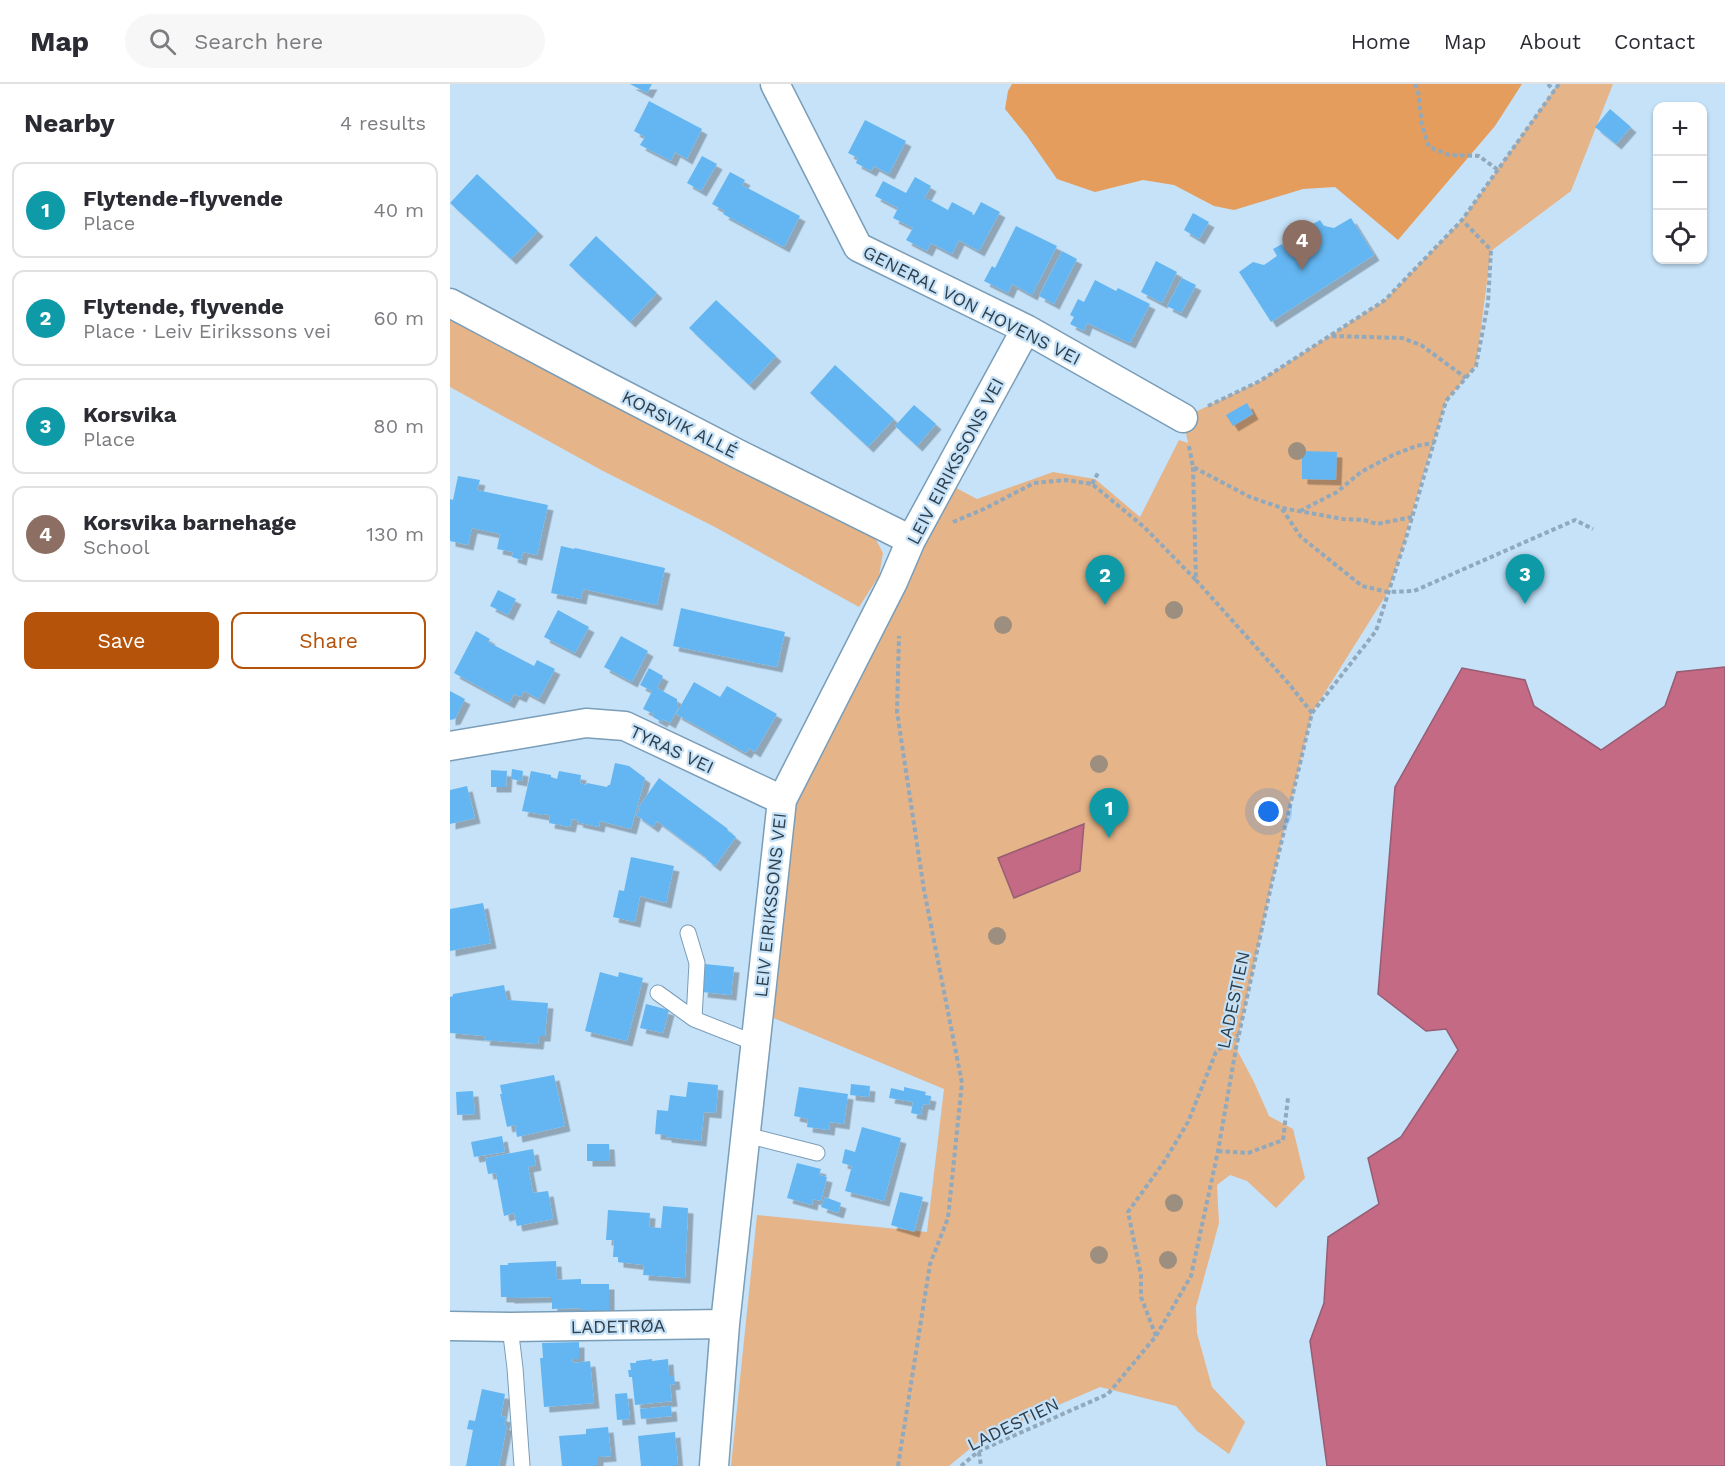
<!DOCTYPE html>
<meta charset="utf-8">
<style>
body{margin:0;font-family:"Work Sans",sans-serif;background:#f7f7f7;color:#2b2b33}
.controls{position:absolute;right:18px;top:18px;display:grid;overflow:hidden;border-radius:12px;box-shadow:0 2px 4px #0004}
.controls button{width:54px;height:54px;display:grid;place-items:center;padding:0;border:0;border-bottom:2px solid #e1e1e2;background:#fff;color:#2b2b33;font:30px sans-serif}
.you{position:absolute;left:819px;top:728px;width:21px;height:21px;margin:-15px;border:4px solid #fff;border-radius:50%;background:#1a73e8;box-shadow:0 0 0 9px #1a73e833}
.badge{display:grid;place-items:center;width:39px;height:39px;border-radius:50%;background:#b45309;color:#fff;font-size:20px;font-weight:700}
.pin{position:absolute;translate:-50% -50px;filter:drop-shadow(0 2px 3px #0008)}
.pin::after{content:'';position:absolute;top:32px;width:21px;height:18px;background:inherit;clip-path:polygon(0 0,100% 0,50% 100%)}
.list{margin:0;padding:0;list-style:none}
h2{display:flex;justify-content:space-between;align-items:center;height:78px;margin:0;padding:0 24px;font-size:26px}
h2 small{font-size:20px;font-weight:400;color:#7c7c81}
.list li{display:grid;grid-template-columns:39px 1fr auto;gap:18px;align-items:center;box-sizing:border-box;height:96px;margin:0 12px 12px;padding:0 12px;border:2px solid #e1e1e2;border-radius:12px}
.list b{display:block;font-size:22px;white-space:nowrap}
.list p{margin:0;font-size:20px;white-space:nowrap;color:#7c7c81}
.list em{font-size:20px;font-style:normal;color:#7c7c81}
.actions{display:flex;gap:12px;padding:18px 24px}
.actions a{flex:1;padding:14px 0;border:2px solid #b45309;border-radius:12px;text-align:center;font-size:21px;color:#b45309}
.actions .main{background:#b45309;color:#fff}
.icon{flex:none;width:33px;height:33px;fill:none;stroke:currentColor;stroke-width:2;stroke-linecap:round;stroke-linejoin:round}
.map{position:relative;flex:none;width:1275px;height:1382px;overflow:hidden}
header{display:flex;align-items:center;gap:36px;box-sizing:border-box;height:84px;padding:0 30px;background:#fff;border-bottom:2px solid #e1e1e2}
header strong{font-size:28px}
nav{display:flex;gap:33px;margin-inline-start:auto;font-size:21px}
.search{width:420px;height:54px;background:#f7f7f7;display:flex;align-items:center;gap:15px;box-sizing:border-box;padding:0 21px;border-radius:33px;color:#7c7c81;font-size:22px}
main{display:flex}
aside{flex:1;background:#fff}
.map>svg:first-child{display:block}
</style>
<header>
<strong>Map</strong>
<div class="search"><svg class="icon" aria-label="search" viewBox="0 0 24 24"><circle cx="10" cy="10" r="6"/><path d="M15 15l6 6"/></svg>Search here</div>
<nav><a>Home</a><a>Map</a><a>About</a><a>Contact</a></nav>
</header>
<main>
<aside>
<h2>Nearby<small>4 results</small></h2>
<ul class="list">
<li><span class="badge" style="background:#0f9aa8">1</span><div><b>Flytende-flyvende</b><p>Place</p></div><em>40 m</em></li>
<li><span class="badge" style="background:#0f9aa8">2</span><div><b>Flytende, flyvende</b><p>Place · Leiv Eirikssons vei</p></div><em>60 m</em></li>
<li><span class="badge" style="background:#0f9aa8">3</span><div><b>Korsvika</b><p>Place</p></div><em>80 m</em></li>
<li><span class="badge" style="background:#8d6e63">4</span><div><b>Korsvika barnehage</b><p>School</p></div><em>130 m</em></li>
</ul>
<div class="actions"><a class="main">Save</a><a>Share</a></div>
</aside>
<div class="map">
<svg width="1275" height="1382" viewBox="0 0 1275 1382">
<defs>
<filter id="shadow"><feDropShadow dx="5.5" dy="5.5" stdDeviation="0" flood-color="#0004"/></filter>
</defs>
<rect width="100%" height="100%" fill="#c5e2f9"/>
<path fill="#e5b489" d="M1108,0H1163L1121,107L1041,167L1026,282L996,317L955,452L956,454L938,508L862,629L822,798L786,964L804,998L819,1032L843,1045L855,1094L826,1124L797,1097L780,1091L767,1101L769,1139L746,1223L747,1249L762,1303L795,1338L779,1370L747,1347L726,1322L650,1303L533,1354L499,1382H281L307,1131L477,1148L494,1005L321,933L341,715L493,397L527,415L603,388L645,395L690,433L729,356L738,359L733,334L810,297L935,216L1012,136Z
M0,229L423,450L433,469L429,492L409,523L263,442L153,387L0,303Z"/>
<path fill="#e49d5c" d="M562,0H1072L1045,42L948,156L885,103L853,105L784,126L764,122L724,101L693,96L645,108L607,95L577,52L555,25L558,7Z"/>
<path fill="#c46a85" stroke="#975d73" stroke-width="1.5" d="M1275,583V1382H877L860,1257L874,1219L878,1153L929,1120L918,1074L951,1053L1008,966L996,945L976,947L928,910L945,703L1012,584L1075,596L1084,622L1151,666L1215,622L1227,588Z
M634,740L630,787L564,814L548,774Z"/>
<path fill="#64b6f1" filter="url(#shadow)" d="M180,0H202L197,9Z
M199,17L252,45L237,75L225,68L221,77L190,61L195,53L184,47Z
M1160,25L1181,43L1166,60L1145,43Z
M415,36L456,57L439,90L424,82L421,87L406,79L408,74L398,69Z
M252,72L267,80L251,107L237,99Z
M280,88L295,96L292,101L350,132L334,163L273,130L275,127L262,120Z
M27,90L88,147L61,175L0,119Z
M465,93L481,102L474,115H478L498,126L502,118L523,129L522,130L524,131L531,118L550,128L529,167L509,156L502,170L481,159L477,167L456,156L463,144L443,134L448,124L425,112L433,97L456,109Z
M743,129L759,138L749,155L734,146Z
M901,134L924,171L821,238L789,188L803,178L814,181L827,172L823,165L832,160L836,166L865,148L861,141L870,136L874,142L884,144Z
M566,142L607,162L582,211L562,200L558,209L534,197L542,182L545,184Z
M146,152L207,209L180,238L119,181Z
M612,167L627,175L604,220L589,212Z
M706,177L727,188L712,219L691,208Z
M732,194L746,201L731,229L717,222Z
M645,196L666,207L668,204L700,220L680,259L637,239L634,247L620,240L624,233L620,231L628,215L634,218Z
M266,216L326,272L299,301L239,244Z
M385,281L444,335L418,363L360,309Z
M797,319L803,330L783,342L776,331Z
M464,321L486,340L467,362L445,342Z
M852,367L887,368L886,396L852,395Z
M8,392L30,396L27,406L98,421L87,471L73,468L71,476L62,473L63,468L47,465L50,450L22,444L18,461L0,457V415L3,416Z
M111,462L124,465L125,464L215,484L207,521L133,505L131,515L101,509Z
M48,506L66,515L58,531L40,522Z
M231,524L335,548L327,583L223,562Z
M108,526L139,543L125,569L94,553Z
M26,547L40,555L38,558L84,582L87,576L105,585L89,615L74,607L71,613L64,610L59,619L4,589Z
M171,552L198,567L182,598L154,583Z
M199,584L213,592L207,604L227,615L228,624L220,639L213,635L212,638L203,633L204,630L193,625L202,607L190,601Z
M244,598L270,613L277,602L327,630L305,668L299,664L296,669L226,630Z
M0,607L15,615L5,635L0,636Z
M165,679L179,682L195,694L181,745L150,737L149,743L127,738L128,736L122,735L120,743L99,739L100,731L95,730L94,731L72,727L81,687L101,691V693L107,695L109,687L131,691L130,699L136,701L137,699L157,703L158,701H160Z
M62,685L73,687L72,697L61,695Z
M41,686L57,687L56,703H41Z
M209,694L278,745L277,746L286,753L265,782L256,775L257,774L207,737L203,743L186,731L190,725L188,724Z
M17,702L25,734L0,740V706Z
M181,773L224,782L216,819L190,812L185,838L163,833L169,806L174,807Z
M33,819L41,859L0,867V825Z
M255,880L284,883L281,911L252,908Z
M150,888L168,893L169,888L193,894L177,957L135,947Z
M54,901L57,916L98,919L95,952H89L88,960L34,956L35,952L0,949V913L3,912V910Z
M196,920L219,926L213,949L190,944Z
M104,991L115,1042L67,1053L65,1041L57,1043L50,1010H52L50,1001Z
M238,998L268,1001L266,1029L254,1028L251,1057L216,1053V1051L205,1050L207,1026L218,1027L220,1011L236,1013Z
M401,1000L420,1002L419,1013L400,1011Z
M349,1003L398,1010L394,1040L380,1038L379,1046L357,1043L358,1035L344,1032Z
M454,1003L476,1008L475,1011L481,1012L479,1021L473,1020L471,1031L461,1029L463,1018L439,1014L441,1004L454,1007Z
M23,1007L25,1030L7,1031L6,1008Z
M412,1043L451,1054L434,1117L395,1107L402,1082L392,1079L395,1065L405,1068Z
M52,1052L55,1068L24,1073L21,1058Z
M137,1060H159L160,1077H137Z
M83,1065L86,1081L78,1083L83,1109L98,1107L103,1135L67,1142L64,1129L54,1132L46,1089L38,1090L35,1074Z
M347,1079L371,1085L369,1091L377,1093L371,1117L363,1115L362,1121L337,1114Z
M450,1108L473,1113L464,1148L441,1141Z
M375,1113L391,1119L388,1129L371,1123Z
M213,1122L238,1124L235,1194L193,1191L194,1181L168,1178V1173H163L164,1156H156L158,1126L200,1129L199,1143L211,1144Z
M106,1177L107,1196L131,1195V1200H159V1228H131V1224L102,1225V1213L59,1214V1213H51L50,1181H58V1179Z
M129,1258V1275H122L123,1279L140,1277L144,1319L94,1323L90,1274H93L92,1259Z
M202,1275V1277L218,1275L219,1292H224L225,1300L220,1301L222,1317L185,1321L182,1293H179L178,1286H181L180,1279H186V1277Z
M32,1305L55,1310L51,1332L56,1333L54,1341H57L49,1382H16L23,1346L17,1345L19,1336L25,1337Z
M177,1309L180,1335L167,1336L165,1310Z
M221,1322L222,1332L191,1335L190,1325Z
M158,1343L161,1372L148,1373V1382H112L109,1352L136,1350V1345Z
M225,1348L228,1382H191L188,1352Z"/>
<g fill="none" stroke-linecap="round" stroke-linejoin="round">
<g stroke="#7a9db8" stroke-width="17">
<path id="lane" d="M238,849L247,879L244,935
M208,909L244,935L305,959
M296,1051L367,1069
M60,1243L65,1284L72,1382"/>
</g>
<g stroke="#7a9db8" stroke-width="31">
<path id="street" d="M325,0L408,163L576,245L733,334
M0,219L149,298L288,370L461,456
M0,662L136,639L175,642L332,716
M0,1242L60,1243L275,1240
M264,1382L275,1240L332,716L443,498L461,456L576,245"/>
</g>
<path stroke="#91a9bc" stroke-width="4" stroke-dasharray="4.5 3" stroke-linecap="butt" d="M965,0L968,7L972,41L979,63L999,71L1029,72L1048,86
M1098,0L1104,7
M882,252L952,254L971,261L1016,294
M758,322L810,297L935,216L1012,136L1109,0
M739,362L743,383L800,413L832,424L893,435L914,436L927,440L962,433
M642,400L648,389
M832,425L851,453L912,502L938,508L964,507L1125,436L1143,445
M850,427L887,408L911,388L943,371L966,362L984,359
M503,438L534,425L584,399L616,396L642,400L694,443L746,496
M862,629L926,547L956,454L996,317L1026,282L1038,219L1041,166L1012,136
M768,1067L798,1069L833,1056L838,1014
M706,1252L691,1213V1191L678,1128L714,1078L738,1038L766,968L788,951
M529,1368L531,1382
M448,1382L480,1180L498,1134L512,999L474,806L447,628L449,552
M511,1382L529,1367L658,1310L706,1252L741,1192L768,1067L786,964L822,798L862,629L839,600L746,496L743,383"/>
<use href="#lane" stroke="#fff" stroke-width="15"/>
<use href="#street" stroke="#fff" stroke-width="28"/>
</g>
<g fill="#9c8f7f">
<circle cx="847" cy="367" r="9"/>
<circle cx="724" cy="526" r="9"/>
<circle cx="553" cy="541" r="9"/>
<circle cx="649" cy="680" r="9"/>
<circle cx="547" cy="852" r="9"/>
<circle cx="724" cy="1119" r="9"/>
<circle cx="649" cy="1171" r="9"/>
<circle cx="718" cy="1176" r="9"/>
</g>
<g text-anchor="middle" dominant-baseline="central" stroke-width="4.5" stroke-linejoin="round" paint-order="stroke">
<g font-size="18" fill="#2f3e49" stroke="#c5e2f9">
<text transform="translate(522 221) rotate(27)">GENERAL VON HOVENS VEI</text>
<text transform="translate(230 340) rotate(27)">KORSVIK ALLÉ</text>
<text transform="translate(505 377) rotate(-62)">LEIV EIRIKSSONS VEI</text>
<text transform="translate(222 665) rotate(25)">TYRAS VEI</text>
<text transform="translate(320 821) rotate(-84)">LEIV EIRIKSSONS VEI</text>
<text transform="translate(783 916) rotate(-78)">LADESTIEN</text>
<text transform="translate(168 1242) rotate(-1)">LADETRØA</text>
<text transform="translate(563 1340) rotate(-26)">LADESTIEN</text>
</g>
</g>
</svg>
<div class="controls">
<button>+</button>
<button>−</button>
<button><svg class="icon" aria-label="locate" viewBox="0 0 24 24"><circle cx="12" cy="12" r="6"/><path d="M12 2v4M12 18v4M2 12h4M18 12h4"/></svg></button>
</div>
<div class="you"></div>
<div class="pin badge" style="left:659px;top:754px;background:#0f9aa8">1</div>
<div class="pin badge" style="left:655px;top:521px;background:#0f9aa8">2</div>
<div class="pin badge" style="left:1075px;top:520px;background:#0f9aa8">3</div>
<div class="pin badge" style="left:852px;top:186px;background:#8d6e63">4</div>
</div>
</main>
